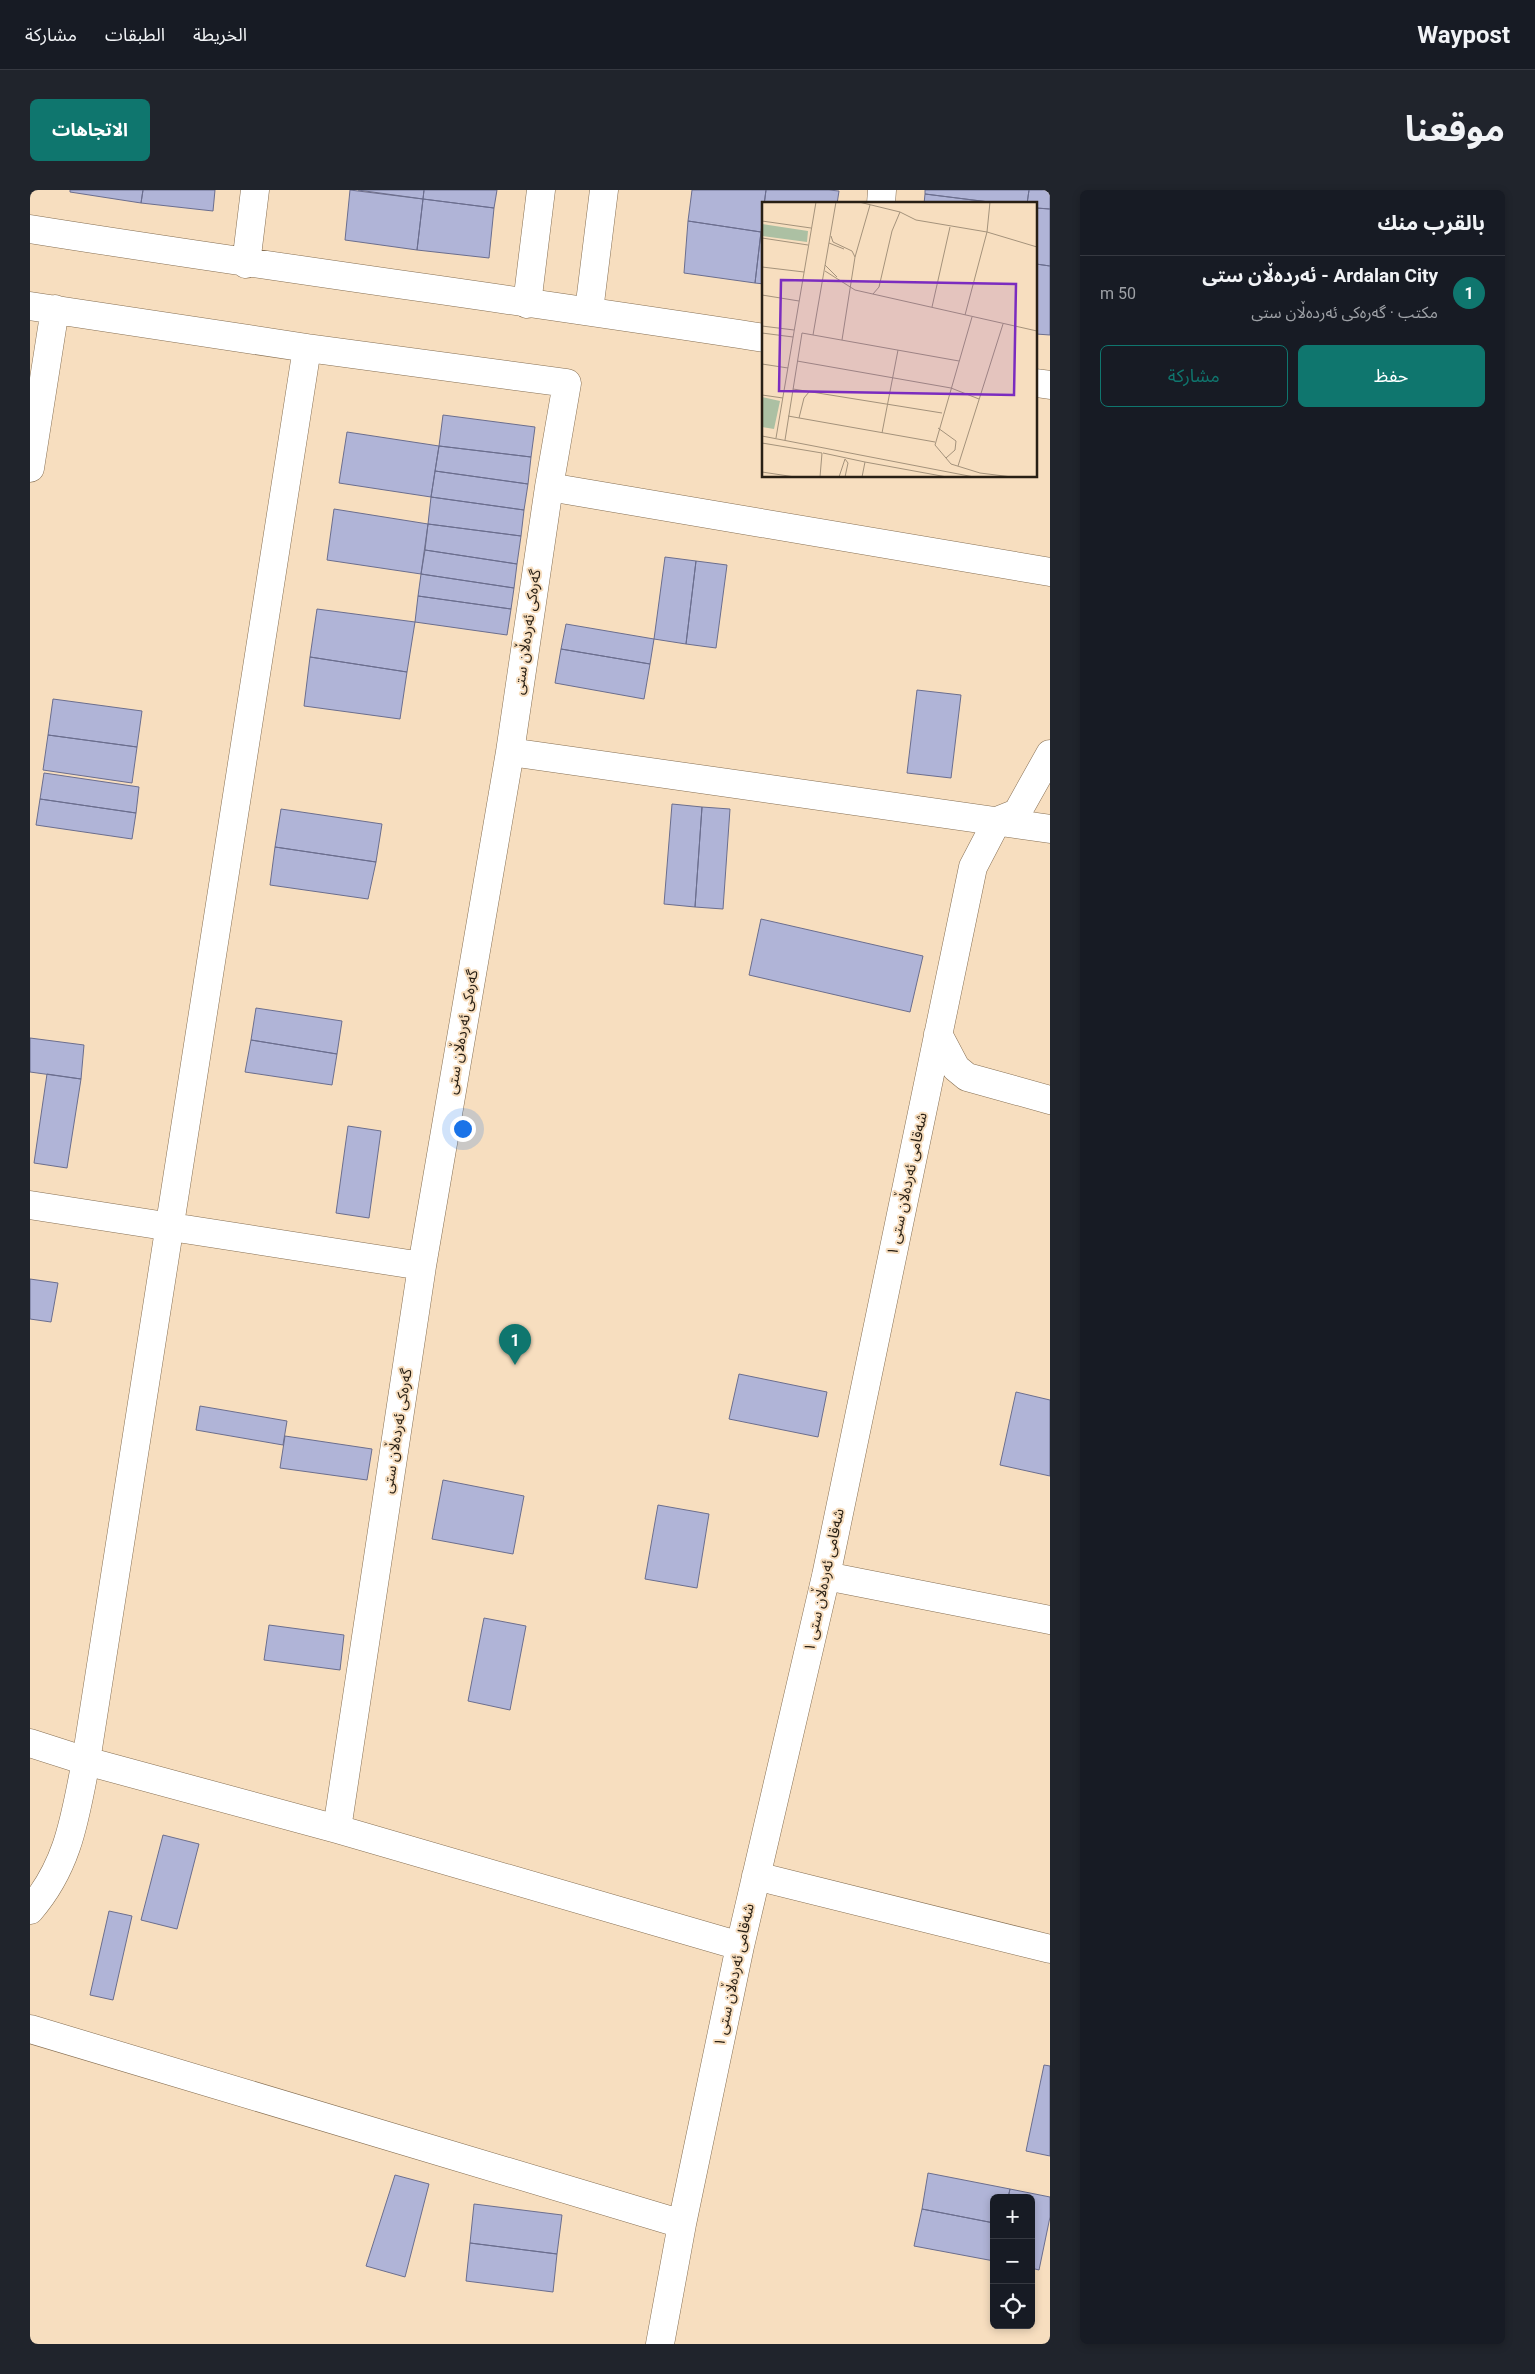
<!DOCTYPE html>
<html lang="ar">
<meta charset="utf-8">
<style>
body{margin:0;font-family:Roboto,"Noto Sans Arabic",sans-serif;background:#20242c;color:#f1f3f6;direction:rtl}
.controls{position:absolute;right:15px;bottom:15px;display:grid;overflow:hidden;border-radius:8px;box-shadow:0 2px 8px #0003}
.controls button{width:45px;height:45px;display:grid;place-items:center;padding:0;border:0;border-bottom:1px solid #363941;background:#171b24;color:#f1f3f6;font:25px sans-serif}
.you{position:absolute;left:432px;top:938px;width:18px;height:18px;margin:-12px;border:4px solid #fff;border-radius:50%;background:#1a73e8;box-shadow:0 0 0 8px #1a73e833}
.badge{display:grid;place-items:center;width:32px;height:32px;border-radius:50%;background:#0f766e;color:#fff;font-size:16px;font-weight:700}
.pin{position:absolute;translate:-50% -41px;filter:drop-shadow(0 1px 2px #0008)}
.pin::after{content:'';position:absolute;top:26px;width:18px;height:15px;background:inherit;clip-path:polygon(0 0,100% 0,50% 100%)}
.list{margin:0;padding:0;list-style:none}
h2{display:flex;justify-content:space-between;align-items:center;height:65px;margin:0;padding:0 20px;font-size:21px}
h2 small{font-size:16px;font-weight:400;color:#9ea1a6}
.list li{display:grid;grid-template-columns:32px 1fr auto;gap:15px;align-items:center;box-sizing:border-box;height:75px;padding:0 20px;border-top:1px solid #363941}
.list b{display:block;font-size:19px;white-space:nowrap}
.list p{margin:0;font-size:16px;white-space:nowrap;color:#9ea1a6}
.list em{font-size:16px;font-style:normal;color:#9ea1a6}
.actions{display:flex;gap:10px;padding:15px 20px}
.actions a{flex:1;padding:11px 0;border:1px solid #0f766e;border-radius:8px;text-align:center;font-size:18px;color:#0f766e}
.actions .main{background:#0f766e;color:#fff}
.icon{flex:none;width:28px;height:28px;fill:none;stroke:currentColor;stroke-width:2;stroke-linecap:round;stroke-linejoin:round}
.map{position:relative;flex:none;width:1020px;height:2154px;overflow:hidden;direction:ltr;border-radius:8px}
header{display:flex;align-items:center;gap:30px;box-sizing:border-box;height:70px;padding:0 25px;background:#171b24;border-bottom:1px solid #363941}
header strong{font-size:24px}
nav{display:flex;gap:28px;margin-inline-start:auto;font-size:18px}
.intro{display:flex;align-items:center;justify-content:space-between;box-sizing:border-box;height:120px;padding:0 30px}
h1{margin:0;font-size:35px}
.button{padding:12px 22px;border-radius:8px;background:#0f766e;color:#fff;font-size:18px;font-weight:700}
main{display:flex;gap:30px;padding:0 30px}
aside{flex:1;background:#171b24;border-radius:8px;box-shadow:0 2px 8px #0003}
.map>svg:first-child{display:block}
</style>
<header>
<strong>Waypost</strong>
<nav><a>الخريطة</a><a>الطبقات</a><a>مشاركة</a></nav>
</header>
<div class="intro"><h1>موقعنا</h1><a class="button">الاتجاهات</a></div>
<main>
<aside>
<h2>بالقرب منك<small></small></h2>
<ul class="list">
<li><span class="badge">1</span><div><b>Ardalan City - ئەردەڵان ستی</b><p>مكتب · گەرەکی ئەردەڵان ستی</p></div><em>50 m</em></li>
</ul>
<div class="actions"><a class="main">حفظ</a><a>مشاركة</a></div>
</aside>
<div class="map">
<svg width="1020" height="2154" viewBox="0 0 1020 2154">
<rect width="100%" height="100%" fill="#f7debf"/>
<path fill="#b0b4d7" stroke="#6b6e8e" d="M40,0H113L111,13L40,2Z
M113,0H185L183,21L111,13Z
M320,0L393,9L387,60L315,50Z
M328,0H394L393,9Z
M394,0H467L464,18L393,9Z
M662,0H736L731,42L658,31Z
M736,0H799L809,1L807,14H734Z
M895,0H999L997,14H975L895,4Z
M999,0H1020V19L1006,18V14H997Z
M895,4L975,14H894Z
M393,9L464,18L459,68L387,60Z
M1006,18L1020,19V76L1006,74Z
M658,31L731,42L725,93L654,83Z
M731,42H734V94L725,93Z
M1006,74L1020,76V145L1006,144Z
M413,225L505,237L501,267L409,256Z
M317,242L409,256L401,307L309,293Z
M409,256L501,267L498,294L405,281Z
M405,281L498,294L494,320L401,307Z
M401,307L494,320L491,346L398,334Z
M304,319L398,334L391,384L297,370Z
M398,334L491,346L487,374L395,360Z
M395,360L487,374L484,398L391,384Z
M635,367L666,371L656,454L624,449Z
M666,371L697,375L686,458L656,454Z
M391,384L484,398L481,419L388,406Z
M388,406L481,419L477,445L385,432Z
M287,419L385,432L377,482L280,467Z
M536,434L624,449L620,474L531,459Z
M531,459L620,474L614,509L525,493Z
M280,467L377,482L370,529L274,516Z
M887,500L931,505L921,588L877,583Z
M23,509L112,521L107,557L18,545Z
M18,545L107,557L102,593L13,580Z
M14,583L109,597L106,623L10,609Z
M10,609L106,623L102,649L6,635Z
M642,614L672,617L665,717L634,714Z
M672,617L700,619L693,719L665,717Z
M251,619L352,634L346,672L245,657Z
M245,657L346,672L338,709L240,695Z
M731,729L893,766L880,822L719,785Z
M226,818L312,831L307,864L221,850Z
M0,848L54,855L51,889L0,882Z
M221,850L307,864L302,895L215,882Z
M17,884L51,889L37,978L4,973Z
M318,936L351,941L339,1028L306,1023Z
M0,1089L28,1093L21,1132L0,1129Z
M709,1184L797,1202L788,1247L699,1229Z
M986,1202L1020,1210V1286L970,1275Z
M170,1216L257,1231L253,1255L166,1240Z
M255,1246L342,1259L337,1290L250,1278Z
M413,1290L494,1306L483,1364L402,1349Z
M628,1315L679,1324L667,1398L615,1389Z
M454,1428L496,1436L480,1520L438,1511Z
M239,1435L314,1445L310,1480L234,1470Z
M133,1645L169,1654L147,1739L111,1730Z
M79,1721L102,1726L83,1810L60,1805Z
M1014,1875L1020,1876V1966L996,1961Z
M898,1983L980,1999L978,2008H964V2033L892,2019Z
M365,1985L399,1994L375,2087L336,2076Z
M980,1999L1020,2007V2027L1009,2080L1001,2078V2008H978Z
M444,2014L532,2025L527,2064L440,2053Z
M892,2019L964,2033V2071L884,2056Z
M440,2053L527,2064L523,2102L436,2091Z"/>
<g fill="none" stroke-linecap="round" stroke-linejoin="round">
<g stroke="#866f53" stroke-width="29">
<path id="minor" d="M851,14L852,0
M0,39C244,78 489,110 734,148
M216,74L225,0
M0,116L277,158L537,193L519,297L480,562L392,1076L307,1639
M1006,193L1020,195
M0,278L25,119
M519,297L1020,382
M480,562L1020,639
M908,844L926,878L937,887L1020,910
M0,1015L392,1076
M796,1386L1020,1430
M0,1553L56,1571L307,1639L710,1756
M726,1686L1020,1759
M0,1720C39,1675 45,1627 56,1571L277,158
M0,1839L652,2034
M630,2154L652,2034L710,1756L796,1386L943,677L967,631L987,623L1020,564"/>
</g>
<g stroke="#866f53" stroke-width="29">
<path id="tertiary" d="M497,114L511,0
M559,121L574,0"/>
</g>
<use href="#minor" stroke="#fff" stroke-width="28"/>
<use href="#tertiary" stroke="#fff" stroke-width="28"/>
</g>
<g text-anchor="middle" dominant-baseline="central" stroke-width="4" stroke-linejoin="round" paint-order="stroke">
<g font-size="15" fill="#281f14" stroke="#f7debf">
<text transform="translate(497 442) rotate(-82)">گەرەکی ئەردەڵان ستی</text>
<text transform="translate(432 842) rotate(-80)">گەرەکی ئەردەڵان ستی</text>
<text transform="translate(877 994) rotate(-78)">شەقامی ئەردەڵان ستی ١</text>
<text transform="translate(367 1241) rotate(-81)">گەرەکی ئەردەڵان ستی</text>
<text transform="translate(794 1390) rotate(-78)">شەقامی ئەردەڵان ستی ١</text>
<text transform="translate(704 1785) rotate(-78)">شەقامی ئەردەڵان ستی ١</text>
</g>
</g>
<g transform="translate(732 12)">
<rect width="275" height="275" fill="#f7debf"/>
<path d="M0,22L46,29L45,40L0,34ZM0,195L18,199L12,227L0,225Z" fill="#acc0a3"/>
<path fill="none" stroke="#a4927b" stroke-width="1" d="M97,0L138,10L154,18L225,30L275,45M0,19L49,26M69,34L71,40L90,49L93,55M0,36L46,43M67,41L82,47M63,63L75,75M0,65L42,70M63,69L93,88L275,129M111,92L117,85L130,29L138,10M0,93L37,99M170,105L188,25M203,113L225,30L228,0M210,115L173,243L189,262L218,271L250,275M0,124L32,128M0,131L31,135M51,133L74,0M80,138L93,55L108,3M35,159L189,186L217,197M0,162L26,166M31,187L180,211M0,193L21,196M26,214L173,240M37,216L42,196L47,190M176,226L194,239L193,248L184,256M120,231L136,148M0,234L212,275M14,236L54,0M23,238L40,131L197,159M0,241L60,251L58,275M61,251L103,260L100,275M103,260L185,275M196,264L241,122M0,270L33,275M77,275L83,257L86,261L83,275"/>
<path fill="#7b2cbf" fill-opacity="0.15" stroke="#7b2cbf" stroke-width="2.5" d="M19,78L254,82L252,193L17,189Z"/>
<rect width="275" height="275" fill="none" stroke="#281f14" stroke-width="2.5"/>
</g>
</svg>
<div class="controls">
<button>+</button>
<button>−</button>
<button><svg class="icon" aria-label="locate" viewBox="0 0 24 24"><circle cx="12" cy="12" r="6"/><path d="M12 2v4M12 18v4M2 12h4M18 12h4"/></svg></button>
</div>
<div class="you"></div>
<div class="pin badge" style="left:485px;top:1175px">1</div>
</div>
</main>
